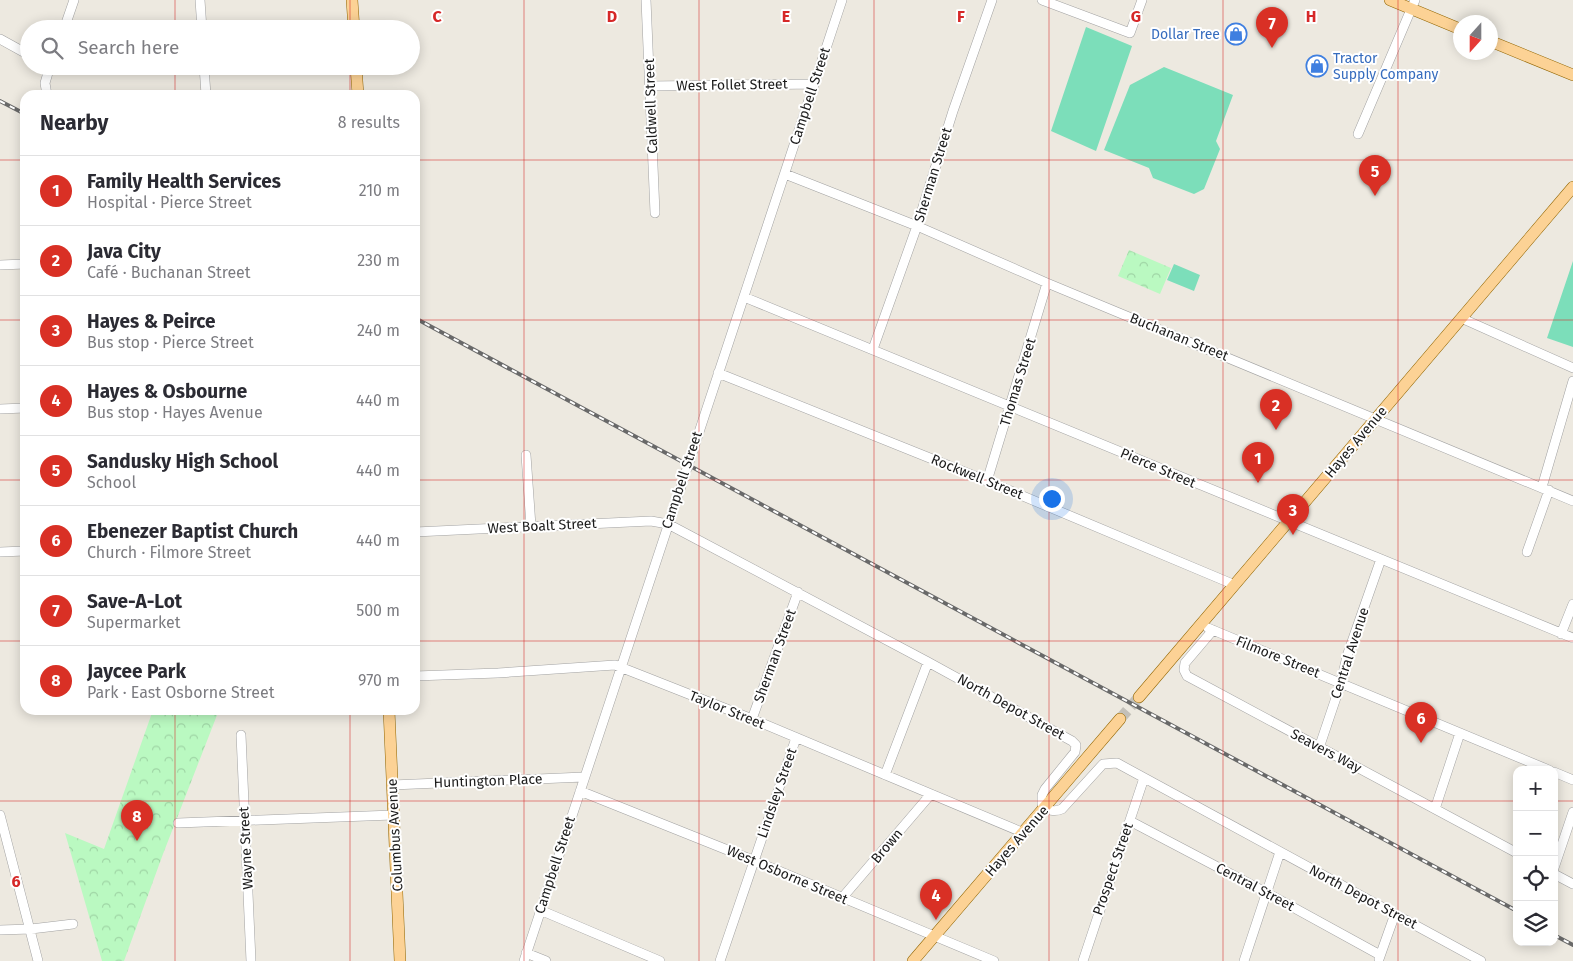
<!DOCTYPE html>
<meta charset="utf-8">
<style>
body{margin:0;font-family:"Fira Sans",sans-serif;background:#f2f2f3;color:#2b2b33}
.controls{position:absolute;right:15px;bottom:15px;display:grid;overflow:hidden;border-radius:10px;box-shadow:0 2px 12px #0003}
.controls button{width:45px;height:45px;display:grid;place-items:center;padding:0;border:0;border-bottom:1px solid #e1e1e2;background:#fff;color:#2b2b33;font:25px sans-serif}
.compass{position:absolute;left:1453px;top:15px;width:45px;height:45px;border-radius:50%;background:#fff;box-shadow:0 2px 12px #0003;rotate:201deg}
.you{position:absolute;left:1051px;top:498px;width:18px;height:18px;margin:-12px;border:4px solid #fff;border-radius:50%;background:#1a73e8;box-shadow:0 0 0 8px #1a73e833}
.badge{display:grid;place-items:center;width:32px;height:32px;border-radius:50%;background:#d93025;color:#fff;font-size:16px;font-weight:700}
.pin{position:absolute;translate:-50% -41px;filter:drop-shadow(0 1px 2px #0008)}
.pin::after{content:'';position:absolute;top:26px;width:18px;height:15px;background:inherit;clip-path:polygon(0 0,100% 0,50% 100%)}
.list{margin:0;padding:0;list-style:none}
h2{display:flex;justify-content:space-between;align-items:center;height:65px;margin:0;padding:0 20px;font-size:21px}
h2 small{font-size:16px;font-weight:400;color:#7c7c81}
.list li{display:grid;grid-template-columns:32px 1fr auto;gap:15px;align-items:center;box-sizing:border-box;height:70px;padding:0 20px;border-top:1px solid #e1e1e2}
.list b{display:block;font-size:19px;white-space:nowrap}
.list p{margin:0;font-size:16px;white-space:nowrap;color:#7c7c81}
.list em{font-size:16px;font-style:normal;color:#7c7c81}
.icon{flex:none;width:28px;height:28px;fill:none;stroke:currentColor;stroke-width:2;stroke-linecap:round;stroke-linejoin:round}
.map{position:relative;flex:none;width:1573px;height:961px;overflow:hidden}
.search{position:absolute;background:#fff;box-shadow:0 2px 12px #0003;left:20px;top:20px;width:400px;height:55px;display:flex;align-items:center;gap:12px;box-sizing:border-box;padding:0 18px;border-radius:28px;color:#7c7c81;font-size:19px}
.panel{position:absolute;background:#fff;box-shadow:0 2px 12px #0003;left:20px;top:90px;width:400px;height:625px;border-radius:15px}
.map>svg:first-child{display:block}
</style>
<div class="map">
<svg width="1573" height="961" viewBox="0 0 1573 961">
<defs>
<pattern id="park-crowns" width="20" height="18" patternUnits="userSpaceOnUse" patternTransform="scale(1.25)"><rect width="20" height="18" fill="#baf9c1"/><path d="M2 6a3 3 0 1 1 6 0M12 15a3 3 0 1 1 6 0" fill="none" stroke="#9fd5a5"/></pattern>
</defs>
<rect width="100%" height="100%" fill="#ede9e0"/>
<path fill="url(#park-crowns)" d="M1129,250L1171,268L1160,294L1118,276Z
M153,710H219L163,854L124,961H102L65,833L104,849Z"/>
<path fill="#7cdeba" d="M1086,27L1132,46L1096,151L1051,131Z
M1164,67L1233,95L1216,141L1220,149L1204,189L1194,194L1153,178L1149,168L1104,150L1130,85Z
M1573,261V347L1547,338Z
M1174,264L1200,275L1194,291L1167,280Z"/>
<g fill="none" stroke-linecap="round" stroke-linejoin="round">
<path stroke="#c3c0b9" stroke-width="11" stroke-dasharray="11 5.5" stroke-linecap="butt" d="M1120,719L1139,697"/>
<g stroke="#a2a2a2" stroke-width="10">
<path id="minor" d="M200,0L202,29
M646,0L655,213
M1042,0L1130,33L1142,0
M64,29L74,0
M0,39L29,55
M204,66L206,95
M650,86L814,84
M47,95L45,83L50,66
M1358,134L1415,0
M785,174L917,226L1047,283L1573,501
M0,265L25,264
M744,297L1573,638
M1461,318L1573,368
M873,349L917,226L953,111L992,0
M718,373L987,481L1235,585
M0,409L25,408
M526,455L531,526
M987,481L1047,283
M1542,487L1573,381
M415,532L651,521L668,524L928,662L1072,741L1076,745L1075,752L1045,789L1042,795V804C1047,811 1055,812 1062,809L1103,764L1117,763L1481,961
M0,552L25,551
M1527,552L1549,490
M1208,628L1549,770
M1213,630L1185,663L1184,670L1187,676L1517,853
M1561,634L1573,604
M415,676L498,673L615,665L752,719L1024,833
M752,719L798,592
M241,735L251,961
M1319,748L1341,683L1347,656L1381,559
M1554,772L1573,780
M885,775L928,662
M392,785L584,777
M580,791L755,861L994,961
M1435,809L1460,733
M0,815L38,961
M1130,821L1267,893L1380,955
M178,823L393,815
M1554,868L1573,812
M1554,874L1573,884
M842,898L931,794
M540,910L660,961
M0,930L31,929L73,924
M526,953L546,961
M1379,959L1395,914
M524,961L842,0
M720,961L796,738
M1083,961L1144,778
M1244,961L1280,852"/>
</g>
<g stroke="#916500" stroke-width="12">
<path id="major" d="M352,0L354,29
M1390,0L1460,29
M1490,41L1573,75
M356,66L358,95
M1139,697L1573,187
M389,710L400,961
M913,961L1120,719"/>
</g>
<use href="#minor" stroke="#fff" stroke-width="9"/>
<use href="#major" stroke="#fcd295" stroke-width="11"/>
<g stroke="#696969" stroke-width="4">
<path id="rail" d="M0,101L25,114
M415,318L1517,911
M1554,935L1573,945"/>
</g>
<use href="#rail" stroke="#fff" stroke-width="2" stroke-dasharray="5.5" stroke-linecap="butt"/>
</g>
<path fill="none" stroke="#d62828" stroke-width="1" stroke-opacity="0.55" d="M175,0V29M350,0V29M524,0V961M699,0V961M874,0V961M1049,0V961M1223,0V961M1398,0V961M175,66V95M350,66V95M0,160H25M415,160H1573M0,320H25M415,320H1573M0,480H25M415,480H1573M0,641H25M415,641H1573M175,710V961M350,710V961M0,801H1517M1554,801H1573"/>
<defs>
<g id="shop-ring" transform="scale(1.125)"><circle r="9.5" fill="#fff" stroke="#3f7fe0" stroke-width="1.5"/><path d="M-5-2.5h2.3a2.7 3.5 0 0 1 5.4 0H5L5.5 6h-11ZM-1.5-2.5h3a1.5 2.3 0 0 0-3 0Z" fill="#3f7fe0"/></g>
</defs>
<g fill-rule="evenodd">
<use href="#shop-ring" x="1236" y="34"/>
<use href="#shop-ring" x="1317" y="66"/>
</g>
<g text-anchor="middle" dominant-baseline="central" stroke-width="4" stroke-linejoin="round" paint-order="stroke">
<g font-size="14" fill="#366cbe" stroke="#fff" text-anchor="end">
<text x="1220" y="34">Dollar Tree</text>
<text x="1333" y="58" text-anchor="start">Tractor<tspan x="1333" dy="16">Supply Company</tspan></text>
</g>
<g font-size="14" fill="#1b1b1b" stroke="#fff">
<text transform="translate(732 85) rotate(-1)">West Follet Street</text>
<text transform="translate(810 96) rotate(-72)">Campbell Street</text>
<text transform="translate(651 106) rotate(-92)">Caldwell Street</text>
<text transform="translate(933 175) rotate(-73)">Sherman Street</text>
<text transform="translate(1179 337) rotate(22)">Buchanan Street</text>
<text transform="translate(1018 382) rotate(-73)">Thomas Street</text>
<text transform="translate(1356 442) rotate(-50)">Hayes Avenue</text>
<text transform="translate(1158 468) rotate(23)">Pierce Street</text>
<text transform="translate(977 477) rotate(22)">Rockwell Street</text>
<text transform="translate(682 480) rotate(-72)">Campbell Street</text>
<text transform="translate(542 526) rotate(-3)">West Boalt Street</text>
<text transform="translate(1350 653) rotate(-72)">Central Avenue</text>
<text transform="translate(775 656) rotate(-70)">Sherman Street</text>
<text transform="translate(1278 657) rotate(22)">Filmore Street</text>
<text transform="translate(1011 707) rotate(29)">North Depot Street</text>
<text transform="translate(727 710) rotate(22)">Taylor Street</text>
<text transform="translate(1326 751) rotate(28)">Seavers Way</text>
<text transform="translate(488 781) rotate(-2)">Huntington Place</text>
<text transform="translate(777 793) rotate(-71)">Lindsley Street</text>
<text transform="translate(395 835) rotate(-93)">Columbus Avenue</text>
<text transform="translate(1017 841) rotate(-49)">Hayes Avenue</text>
<text transform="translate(887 846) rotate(-50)">Brown</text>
<text transform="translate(246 848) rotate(-93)">Wayne Street</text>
<text transform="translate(555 865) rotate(-72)">Campbell Street</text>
<text transform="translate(1113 869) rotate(-71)">Prospect Street</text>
<text transform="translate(787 875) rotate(23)">West Osborne Street</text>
<text transform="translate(1255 887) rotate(28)">Central Street</text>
<text transform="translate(1363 897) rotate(28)">North Depot Street</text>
</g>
</g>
<g font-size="16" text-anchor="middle" font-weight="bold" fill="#d62828" stroke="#fff" stroke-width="4" stroke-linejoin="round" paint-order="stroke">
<text x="437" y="22">C</text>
<text x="612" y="22">D</text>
<text x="786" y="22">E</text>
<text x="961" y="22">F</text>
<text x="1136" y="22">G</text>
<text x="1311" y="22">H</text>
<text x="16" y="887">6</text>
</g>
</svg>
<div class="controls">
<button>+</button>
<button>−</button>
<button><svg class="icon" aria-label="locate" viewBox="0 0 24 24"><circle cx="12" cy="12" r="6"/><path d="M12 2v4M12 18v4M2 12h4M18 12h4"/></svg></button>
<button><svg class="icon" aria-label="layers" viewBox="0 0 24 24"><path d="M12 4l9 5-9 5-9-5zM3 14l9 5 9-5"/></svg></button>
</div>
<svg class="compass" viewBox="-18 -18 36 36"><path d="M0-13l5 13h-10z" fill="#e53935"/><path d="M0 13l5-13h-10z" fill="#7c7c81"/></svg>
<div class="you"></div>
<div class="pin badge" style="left:1258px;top:483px">1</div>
<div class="pin badge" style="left:1276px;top:430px">2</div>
<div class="pin badge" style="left:1293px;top:535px">3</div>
<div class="pin badge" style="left:936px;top:920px">4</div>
<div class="pin badge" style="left:1375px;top:196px">5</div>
<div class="pin badge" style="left:1421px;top:743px">6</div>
<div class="pin badge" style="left:1272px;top:48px">7</div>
<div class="pin badge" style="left:137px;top:841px">8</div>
<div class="search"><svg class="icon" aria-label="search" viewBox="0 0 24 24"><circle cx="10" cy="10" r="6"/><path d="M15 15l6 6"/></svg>Search here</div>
<section class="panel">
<h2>Nearby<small>8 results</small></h2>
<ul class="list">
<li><span class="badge">1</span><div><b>Family Health Services</b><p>Hospital · Pierce Street</p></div><em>210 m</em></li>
<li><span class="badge">2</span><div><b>Java City</b><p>Café · Buchanan Street</p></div><em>230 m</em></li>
<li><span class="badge">3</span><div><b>Hayes &amp; Peirce</b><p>Bus stop · Pierce Street</p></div><em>240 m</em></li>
<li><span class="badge">4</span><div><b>Hayes &amp; Osbourne</b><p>Bus stop · Hayes Avenue</p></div><em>440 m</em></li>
<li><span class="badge">5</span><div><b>Sandusky High School</b><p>School</p></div><em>440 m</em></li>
<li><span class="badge">6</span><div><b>Ebenezer Baptist Church</b><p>Church · Filmore Street</p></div><em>440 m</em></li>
<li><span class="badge">7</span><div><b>Save-A-Lot</b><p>Supermarket</p></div><em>500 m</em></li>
<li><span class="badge">8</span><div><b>Jaycee Park</b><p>Park · East Osborne Street</p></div><em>970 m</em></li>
</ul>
</section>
</div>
